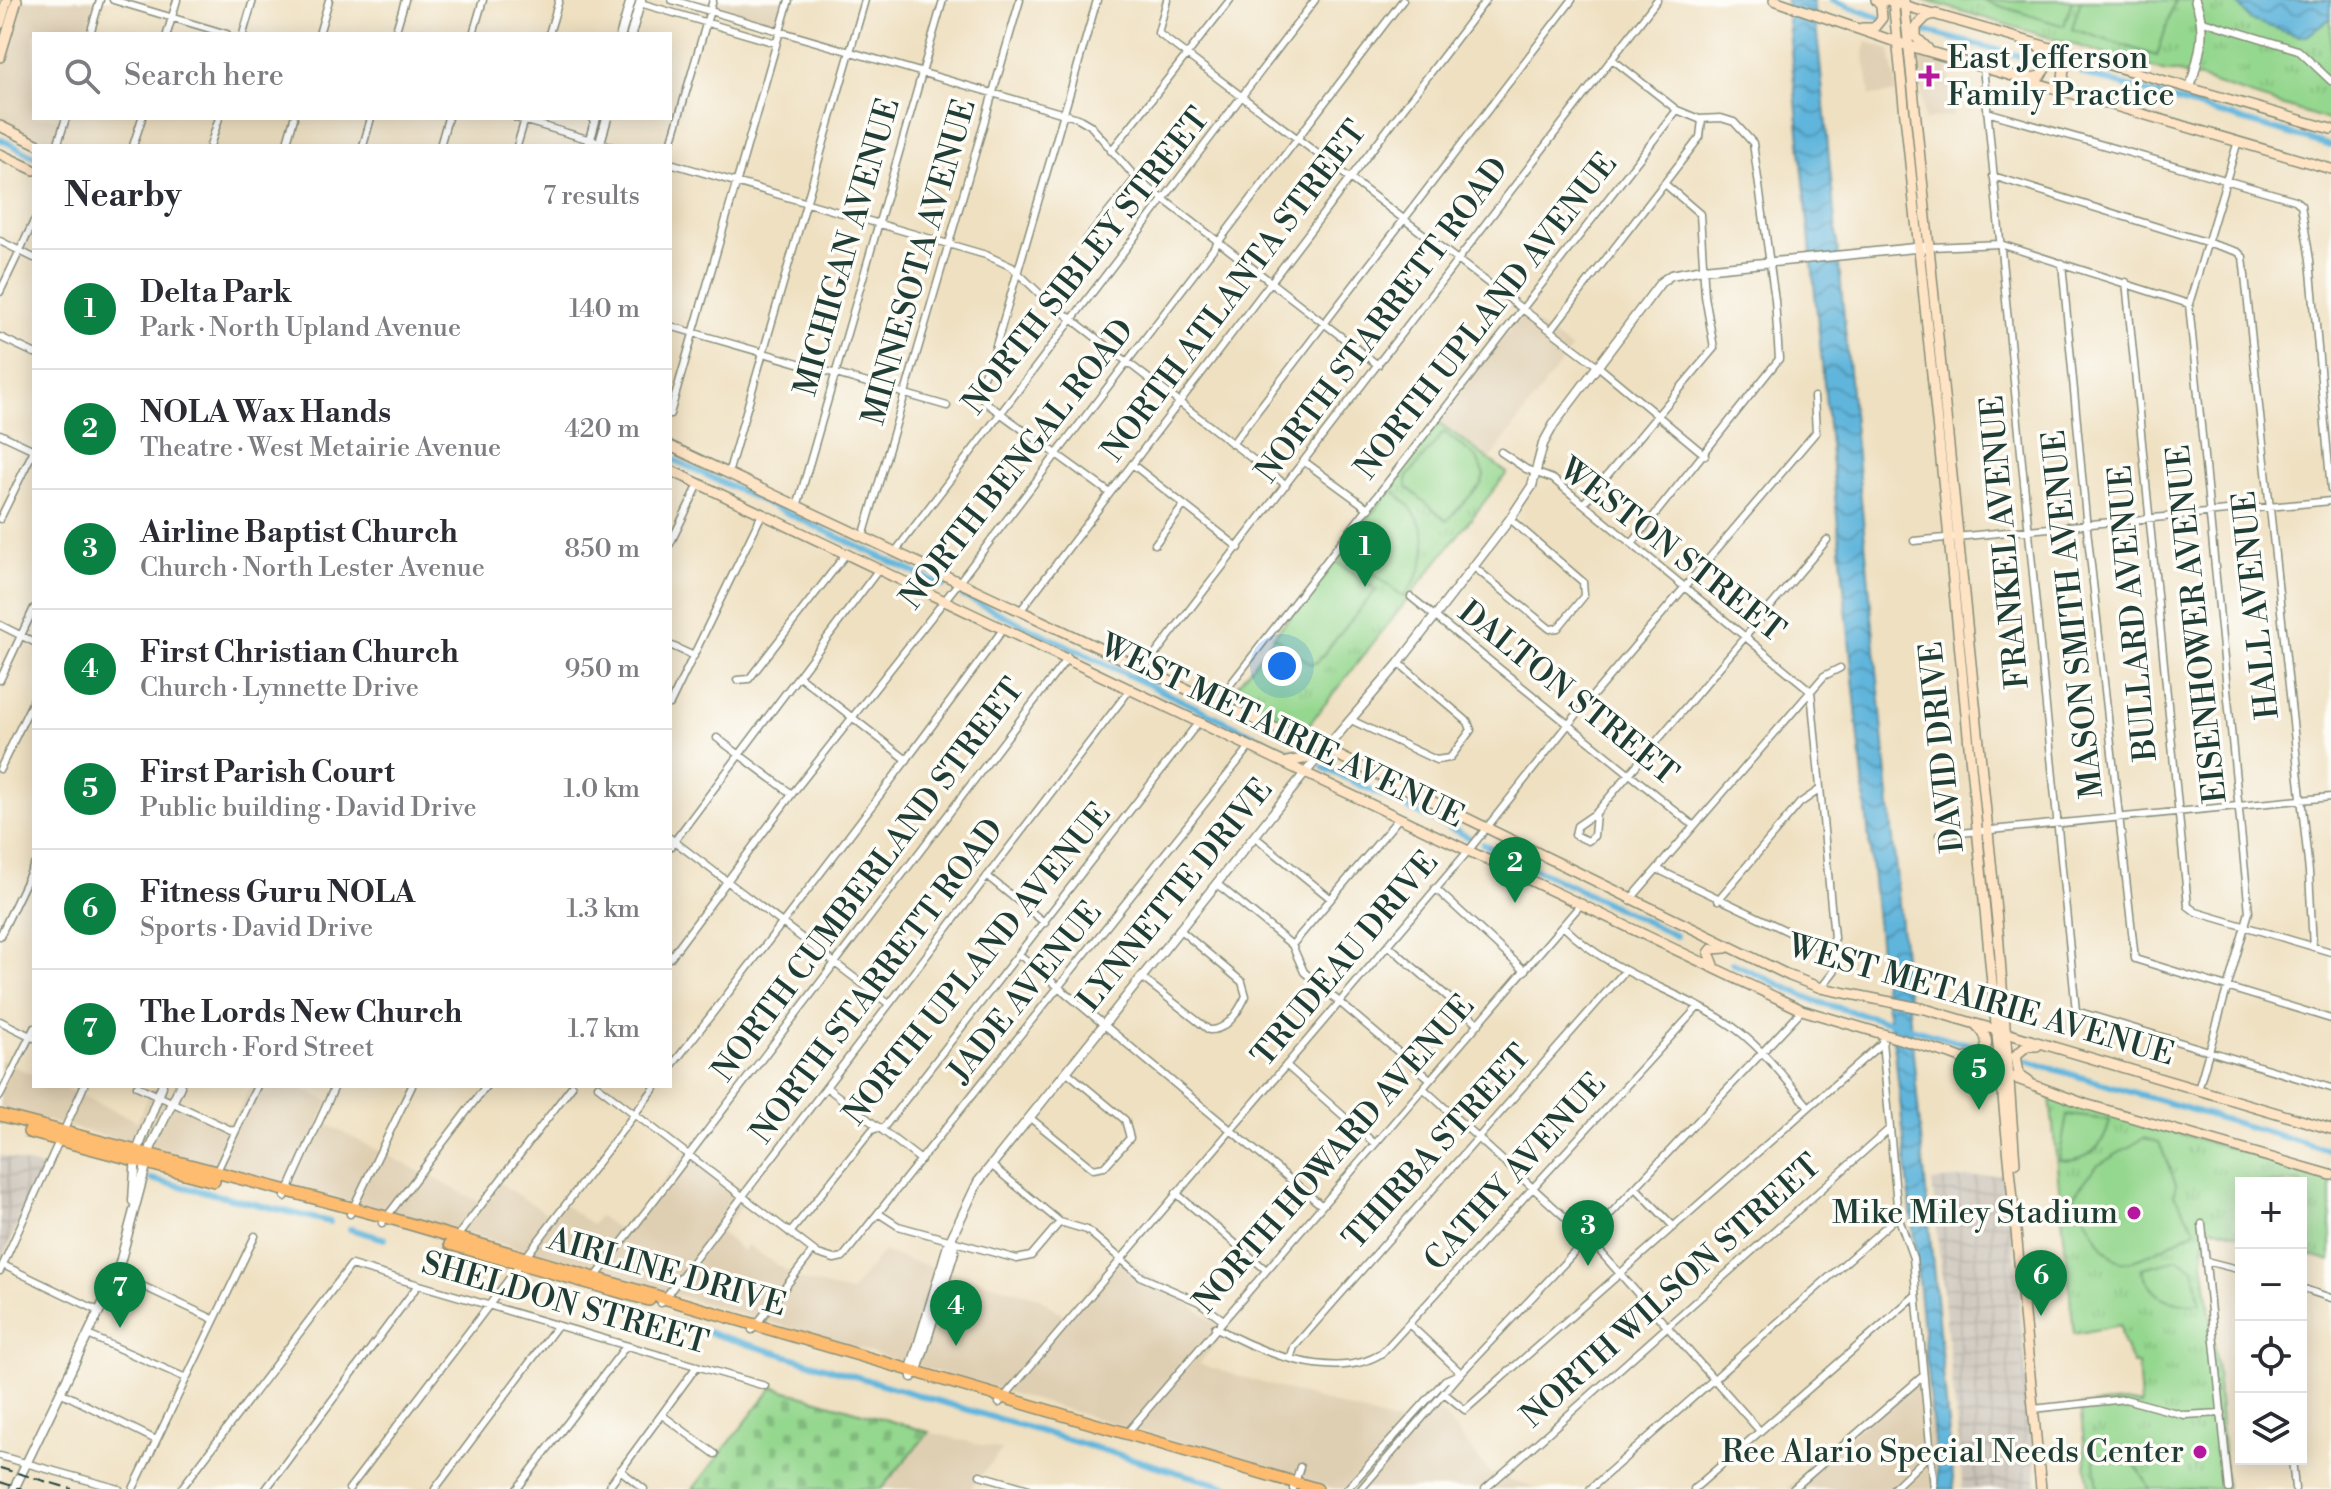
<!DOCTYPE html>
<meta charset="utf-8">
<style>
body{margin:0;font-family:"Libre Bodoni",serif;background:#f2f2f3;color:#2b2b33}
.controls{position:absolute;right:24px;bottom:24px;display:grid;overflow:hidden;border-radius:0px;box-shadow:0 4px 20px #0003}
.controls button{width:72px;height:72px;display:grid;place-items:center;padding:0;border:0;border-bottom:2px solid #e1e1e2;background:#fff;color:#2b2b33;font:40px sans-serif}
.you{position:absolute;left:1282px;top:666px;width:28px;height:28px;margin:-20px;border:6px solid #fff;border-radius:50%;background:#1a73e8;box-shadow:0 0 0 12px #1a73e833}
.badge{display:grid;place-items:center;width:52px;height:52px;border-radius:50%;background:#0b8043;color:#fff;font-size:26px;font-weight:700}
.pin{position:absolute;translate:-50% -66px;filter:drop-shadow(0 2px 4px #0008)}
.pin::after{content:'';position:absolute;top:42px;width:28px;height:24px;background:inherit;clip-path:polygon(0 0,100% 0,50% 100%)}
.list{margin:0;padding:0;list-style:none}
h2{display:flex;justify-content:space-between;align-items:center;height:104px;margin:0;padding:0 32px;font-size:34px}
h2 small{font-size:26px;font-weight:400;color:#7c7c81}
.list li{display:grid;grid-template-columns:52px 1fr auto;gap:24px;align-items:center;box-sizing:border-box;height:120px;padding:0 32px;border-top:2px solid #e1e1e2}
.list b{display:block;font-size:30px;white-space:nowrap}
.list p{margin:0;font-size:26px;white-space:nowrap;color:#7c7c81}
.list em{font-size:26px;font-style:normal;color:#7c7c81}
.icon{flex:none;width:44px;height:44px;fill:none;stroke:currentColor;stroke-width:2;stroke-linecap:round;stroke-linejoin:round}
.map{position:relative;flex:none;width:2331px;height:1489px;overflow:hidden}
.search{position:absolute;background:#fff;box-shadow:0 4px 20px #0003;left:32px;top:32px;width:640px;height:88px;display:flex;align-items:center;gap:20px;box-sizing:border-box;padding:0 28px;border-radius:0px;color:#7c7c81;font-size:30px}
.panel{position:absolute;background:#fff;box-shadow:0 4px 20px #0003;left:32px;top:144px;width:640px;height:944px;border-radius:0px}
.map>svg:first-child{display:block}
</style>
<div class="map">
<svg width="2331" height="1489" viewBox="0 0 2331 1489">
<defs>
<pattern id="industrial-grid" width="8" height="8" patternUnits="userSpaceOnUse" patternTransform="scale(2)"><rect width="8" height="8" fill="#cbc3b8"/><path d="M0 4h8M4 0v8" fill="none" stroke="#aea89f"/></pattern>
<pattern id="grass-tufts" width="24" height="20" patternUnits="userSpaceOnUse" patternTransform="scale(2)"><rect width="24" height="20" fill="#94d78e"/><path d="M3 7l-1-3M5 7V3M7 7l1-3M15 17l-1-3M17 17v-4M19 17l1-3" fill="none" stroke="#7fb97b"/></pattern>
<pattern id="cemetery-stones" width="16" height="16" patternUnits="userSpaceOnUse" patternTransform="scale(2)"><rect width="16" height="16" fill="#94d78e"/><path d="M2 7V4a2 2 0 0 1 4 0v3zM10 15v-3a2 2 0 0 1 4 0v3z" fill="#7fb97b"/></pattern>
<pattern id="water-waves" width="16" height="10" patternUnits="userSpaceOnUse" patternTransform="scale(2)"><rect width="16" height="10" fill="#60b5dc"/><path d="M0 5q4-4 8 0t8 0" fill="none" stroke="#4f94b3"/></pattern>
</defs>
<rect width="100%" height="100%" fill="#fdfcf7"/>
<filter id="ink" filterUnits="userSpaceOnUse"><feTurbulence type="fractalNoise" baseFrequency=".0125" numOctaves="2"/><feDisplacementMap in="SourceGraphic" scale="16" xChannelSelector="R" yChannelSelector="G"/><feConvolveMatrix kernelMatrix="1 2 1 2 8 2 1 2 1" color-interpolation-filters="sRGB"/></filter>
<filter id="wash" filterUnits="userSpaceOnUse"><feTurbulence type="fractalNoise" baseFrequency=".006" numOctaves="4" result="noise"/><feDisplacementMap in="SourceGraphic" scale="32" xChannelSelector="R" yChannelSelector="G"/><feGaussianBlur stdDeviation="1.8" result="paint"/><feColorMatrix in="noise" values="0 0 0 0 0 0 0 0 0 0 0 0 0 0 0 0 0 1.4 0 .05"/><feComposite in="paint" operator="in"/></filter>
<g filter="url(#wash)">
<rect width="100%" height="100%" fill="#efe0c1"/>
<path fill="#dfcfb2" d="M24,0H95L86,34H34V118H63L55,146L0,119V77Z
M715,0H784L777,26L713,7Z
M1867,42L1890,50L1897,93L1870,96L1864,53Z
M1925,55L1948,65L1953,116L1924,120L1919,61Z
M1522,313L1571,349L1490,460L1438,422Z
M0,1060L34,1075V1086H59L137,1121L152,1088L231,1125L251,1086H296L329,1101L320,1121L478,1201L495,1180L551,1216L562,1203L592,1225L599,1216L625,1234L686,1150L749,1198L720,1232L743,1251L747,1245L799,1279L850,1293L882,1252L1038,1297L1066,1316L1118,1251L1226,1331L1199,1364L1401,1424L1428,1396L1490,1473L1537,1489H1337L452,1229L0,1108Z
M1927,1371L1938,1489H1786Z
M929,1432L1002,1450L970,1489H881Z"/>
<path fill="url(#industrial-grid)" d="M0,1155L44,1169L0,1262Z
M2007,1174L2037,1489H1963L1932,1181Z"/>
<path fill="url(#grass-tufts)" stroke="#5a8a61" stroke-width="2" d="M1924,0H2331V121L2179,72H2166Z
M1438,422L1507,473L1303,732L1225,701Z
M2050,1097L2331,1176V1261L2301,1252V1183H2241V1235L2206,1225L2203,1261L2216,1357L2226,1489H2089L2080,1406L2124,1402L2141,1405L2138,1364H2133L2123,1343L2120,1325L2074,1334Z"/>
<path fill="url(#cemetery-stones)" stroke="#5a8a61" stroke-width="2" d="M773,1387L929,1432L881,1489H693Z"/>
<path fill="#94d78e" stroke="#5a8a61" stroke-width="2" d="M1981,0H2072L2064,26Z
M2081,0H2175L2157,56L2072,29Z
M1444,432L1477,458L1484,475L1481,484L1447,521L1407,487V477Z
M1392,490C1432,521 1435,557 1404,597L1347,553L1346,544Z
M1335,561L1376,590L1317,662L1310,664L1274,636Z
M2067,1115L2110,1120C2105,1146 2087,1164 2059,1160Z
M2144,1138L2159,1142L2176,1184L2174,1195L2196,1230C2113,1274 2118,1280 2074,1195L2097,1166Z
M2178,1259L2194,1269L2200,1303C2172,1307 2150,1297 2142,1268Z
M2094,1455C2120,1452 2141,1464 2149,1489H2098Z"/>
<path fill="url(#water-waves)" stroke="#407988" stroke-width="2" d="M1786,0H1813L1819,51L1954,1489H1939L1895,1051L1884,992Z
M2236,0H2331V18L2307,36H2298L2250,20Z"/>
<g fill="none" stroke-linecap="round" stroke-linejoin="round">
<path stroke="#60b5dc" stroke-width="6" d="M1832,0L1879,18
M1920,30L2024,57
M2081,73L2331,146
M0,139L34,156
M670,458L943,586
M963,596L1300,757
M1323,767L1470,838
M1483,844L1676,936
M1732,963L1818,1002L1974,1046
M2023,1060L2331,1151
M151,1179L330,1222
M350,1229L385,1239
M646,1314L1234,1489"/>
</g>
</g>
<g filter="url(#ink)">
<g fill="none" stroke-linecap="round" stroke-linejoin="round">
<g stroke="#878e7a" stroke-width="9">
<path id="minor" d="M113,0L227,34
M672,0L1078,118L1090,125L1136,178L1378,365
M1097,0L993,356L977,389L985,402L1110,493
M1167,0L1158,33L1599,367L1705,455
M640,3L776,43
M2203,21L2298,50L2331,81
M90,34L100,0
M167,34L177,0
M243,34L253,0
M319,34L329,0
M395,34L405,0
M473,34L483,0
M549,34L559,0
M1612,59L1677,110L1699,119L1721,118L1734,122L1753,143L1775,300L1779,359L1633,542
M1983,67L2076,1011L2331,1088
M1987,112L2295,200L2301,205L2310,260L2331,490
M516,118L611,146
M57,146L66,118
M133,146L142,118
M210,146L219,118
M286,146L294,118
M363,146L371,118
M440,146L448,118
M517,146L525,119
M670,147L713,0
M1111,151L1230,0
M670,163L986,255L1012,267L1042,296L1286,485
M1993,176L2238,252L2243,257L2309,872L2313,947
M1087,239L1136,178
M0,241L34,258
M1931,247L2000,244L2189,304
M2062,263L2087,529L2135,959L2331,1019
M2126,282L2188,906L2196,912L2331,952
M0,292L34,221
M670,326L947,406
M1551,330L1700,137L1702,120
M0,337L34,353
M670,414L789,0
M0,434L34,450
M1232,444L1572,0
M1501,452L1526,469L1553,479L1811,691L1836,959L1835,970L1821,988
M1305,462L1369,509
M1132,464L1239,548
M728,474L865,0
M1584,503L1714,348L1705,296L1700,214L1665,184
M797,507L943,0
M0,519L34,450
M863,537L1020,0
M1914,541L2331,501
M670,544L699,484
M1155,544L1184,505
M895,552L1315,0
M1474,567L1550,629L1558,628L1584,596L1583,582L1510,519
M1411,597L1694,826
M1021,610L1486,0
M0,625L34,642
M670,645L694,656
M1144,669L1657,0
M799,676L907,760
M0,680L34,608
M737,680L749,679L846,554
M1216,703L1677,110
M670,704L762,514
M1351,720L1436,760L1450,758L1471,730L1468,722L1399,663
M717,738L792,794
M0,769L34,699
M1596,813L1594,836L1588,841L1575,835L1577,826L1596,813L1827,540
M1939,835L2331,797
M1254,836L1330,898
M670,838L889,1004
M670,847L879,569
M1657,869L1835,954
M987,876L1045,923
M1216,883L1292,945L1304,972L1430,1079
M1435,888L1525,971
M1630,900L1824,676L1840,668
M1718,900L1800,803L1819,790
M1564,927C1610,972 1669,987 1723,1020C1757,1041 1783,1076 1809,1107
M0,936L34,865
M1292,945L1399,818
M1388,945L1479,1024
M1020,955L1321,1205
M670,958L792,794L959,582L1403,0
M1141,977L1209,1030C1227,1031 1239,1011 1246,996L1242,982L1179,929
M0,1021L34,1038
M1882,1041L1898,1216L1913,1258L1934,1489
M1286,1065L1374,1143
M670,1068C783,923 896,777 1004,628
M137,1086L235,1132
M598,1086L818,1254L834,1259L843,1257L1249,748
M826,1087L921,1160
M1423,1088L1589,1239L1760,1431
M2198,1090L2249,912L2189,304L2238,141
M0,1096L34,1028
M1029,1117L1093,1169L1104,1167L1130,1138L1125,1120L1066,1071
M991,1165L1060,1222L1087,1230L1142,1277L1199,1302L1222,1319
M216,1173L257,1086
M1636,1188L1674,1227
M1176,1193L1265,1269
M285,1197L335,1086
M878,1213L898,1226L1017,1259L1031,1256L1060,1222
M350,1214L412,1086
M382,1223L486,1086
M2202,1224L2229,1489
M790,1233L872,1130L885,1126L1198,723
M456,1238L572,1086
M2206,1261L2241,1270
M3,1265L99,1311
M0,1271L84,1086
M117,1274L213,1319
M595,1278L1068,657
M2301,1288L2331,1298
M661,1303L1131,688
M1409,1324L1461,1373
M1215,1327C1259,1352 1336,1383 1382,1353L1698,1007
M752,1330L813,1251
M88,1335L186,1378
M1291,1356L1294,1347L1624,972
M60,1392L156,1440
M1444,1393L1465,1410L1883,1042
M999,1403L1469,850L1568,725L1816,432L1814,397
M2033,1409L2125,1399L2184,1415L2222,1413
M662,1415L715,1454
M1126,1434L1582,903
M0,1456L119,1489
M2292,1459L2295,1489
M620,1470L644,1489
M980,1475L1029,1489
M133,1489L255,1236
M181,1489L351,1265L765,1386
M266,1489L418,1285
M349,1489L656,1086
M435,1489L557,1326
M517,1489L626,1346
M607,1489L697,1366
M1293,1489L1300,1467
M1347,1489L1445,1380L1461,1373
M1361,1489L1461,1373L1802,1010
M1485,1489L1888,1130
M1590,1489L1898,1216
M1694,1489L1916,1295
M1793,1489L1923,1376
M1893,1489L1931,1453"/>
</g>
<g stroke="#878e7a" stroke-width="11">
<path id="tertiary" d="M621,34L631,0
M631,34L641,0
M2190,88C2199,56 2208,31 2195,0
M588,146L596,118
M599,146L607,118
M133,1201L136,1154L162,1086
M916,1374L954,1252L953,1241
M912,1377L911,1369L948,1245L978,1182L1305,773L1399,663L1510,519L1532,486L1543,444L1554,424L1661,282L1671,275L1703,269L1925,247
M14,1489L117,1274L151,1147L180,1086"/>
</g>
<g stroke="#878e7a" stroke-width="12">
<path id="secondary" d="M1774,0L1896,42L2331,169
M1885,0L2331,129
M1893,0L1947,518L2041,1489
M1904,0L1998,931L2015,1163
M0,24L7,0
M1862,28H1874L1882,18L1881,6L1876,0
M1928,49L1916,37V27L1926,17L1936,13
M0,57L17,0
M2027,79L2040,76L2047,66L2046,54L2035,44
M2073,91C2061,82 2060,70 2071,59L2081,58
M0,126L41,146
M0,154L34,170
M670,446L1216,703L1327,750L1790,976L1821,988L1925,1009L2331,1129
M670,470L1802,1010L1950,1054L2085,1104L2331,1175
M1287,762L1308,758L1310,749L1303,743
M1714,965L1709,953L1712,949L1726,948
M1967,1058L1981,1056C1990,1045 1987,1035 1977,1026
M2029,1081L2019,1074L2016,1055L2027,1046H2037"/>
</g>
<g stroke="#878e7a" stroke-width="14">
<path id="trunk" d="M0,1115L386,1217L1317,1489
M29,1132L214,1181
M450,1244L649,1300"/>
</g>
<use href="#minor" stroke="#fff" stroke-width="6"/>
<use href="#tertiary" stroke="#fff" stroke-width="8"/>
<use href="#secondary" stroke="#fee4c5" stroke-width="9"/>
<use href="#trunk" stroke="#fdbc6f" stroke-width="11"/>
<path stroke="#1f3d34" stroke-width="2" stroke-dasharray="12 6" stroke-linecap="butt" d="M0,1468L72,1489
M0,1482L22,1489"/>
</g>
</g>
<g fill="#b5179e" stroke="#fdfcf7" stroke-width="3">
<path d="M1925 64h8v8h8v8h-8v8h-8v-8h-8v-8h8z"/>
<circle cx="2134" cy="1213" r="8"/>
<circle cx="2200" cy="1452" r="8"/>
</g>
<g text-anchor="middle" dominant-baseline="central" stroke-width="7" stroke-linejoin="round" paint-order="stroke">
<g font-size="32" fill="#1f3d34" stroke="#fdfcf7" text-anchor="end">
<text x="1947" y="58" text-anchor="start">East Jefferson<tspan x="1947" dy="37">Family Practice</tspan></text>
<text x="2118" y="1213">Mike Miley Stadium</text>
<text x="2184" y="1452">Ree Alario Special Needs Center</text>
</g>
<g font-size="32" fill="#1f3d34" stroke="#fdfcf7">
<text transform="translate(847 247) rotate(-74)">MICHIGAN AVENUE</text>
<text transform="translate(1086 261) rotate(-52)">NORTH SIBLEY STREET</text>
<text transform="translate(919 262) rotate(-74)">MINNESOTA AVENUE</text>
<text transform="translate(1234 291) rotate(-53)">NORTH ATLANTA STREET</text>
<text transform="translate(1486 316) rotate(-52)">NORTH UPLAND AVENUE</text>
<text transform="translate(1382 320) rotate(-53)">NORTH STARRETT ROAD</text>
<text transform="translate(1017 464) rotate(-52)">NORTH BENGAL ROAD</text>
<text transform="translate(2005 542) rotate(-95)">FRANKEL AVENUE</text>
<text transform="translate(1672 550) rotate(38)">WESTON STREET</text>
<text transform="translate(2256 605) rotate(-96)">HALL AVENUE</text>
<text transform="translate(2133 613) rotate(-95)">BULLARD AVENUE</text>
<text transform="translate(2073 614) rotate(-96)">MASON SMITH AVENUE</text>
<text transform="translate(2197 624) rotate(-96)">EISENHOWER AVENUE</text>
<text transform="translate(1568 693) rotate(39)">DALTON STREET</text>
<text transform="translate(1282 731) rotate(26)">WEST METAIRIE AVENUE</text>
<text transform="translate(1942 747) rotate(-96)">DAVID DRIVE</text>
<text transform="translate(868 880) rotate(-53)">NORTH CUMBERLAND STREET</text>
<text transform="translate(1175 895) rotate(-51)">LYNNETTE DRIVE</text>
<text transform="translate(1345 959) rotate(-50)">TRUDEAU DRIVE</text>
<text transform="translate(977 964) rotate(-51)">NORTH UPLAND AVENUE</text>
<text transform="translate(877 981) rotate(-53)">NORTH STARRETT ROAD</text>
<text transform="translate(1025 992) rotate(-51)">JADE AVENUE</text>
<text transform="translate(1981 1000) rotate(16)">WEST METAIRIE AVENUE</text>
<text transform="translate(1437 1147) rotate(-48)">THIRBA STREET</text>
<text transform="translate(1334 1154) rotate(-49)">NORTH HOWARD AVENUE</text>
<text transform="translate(1515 1172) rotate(-48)">CATHY AVENUE</text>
<text transform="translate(667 1272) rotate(16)">AIRLINE DRIVE</text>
<text transform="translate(1671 1291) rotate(-42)">NORTH WILSON STREET</text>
<text transform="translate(565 1303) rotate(16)">SHELDON STREET</text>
</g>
</g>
</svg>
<div class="controls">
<button>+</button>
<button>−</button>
<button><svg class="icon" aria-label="locate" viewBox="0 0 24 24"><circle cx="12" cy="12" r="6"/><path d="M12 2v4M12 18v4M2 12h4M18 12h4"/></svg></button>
<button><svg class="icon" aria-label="layers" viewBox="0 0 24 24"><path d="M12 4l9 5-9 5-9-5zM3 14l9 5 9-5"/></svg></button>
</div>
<div class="you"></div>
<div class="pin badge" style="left:1365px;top:587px">1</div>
<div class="pin badge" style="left:1515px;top:903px">2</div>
<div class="pin badge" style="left:1588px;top:1266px">3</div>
<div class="pin badge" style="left:956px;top:1346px">4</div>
<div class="pin badge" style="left:1979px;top:1110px">5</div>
<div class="pin badge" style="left:2041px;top:1316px">6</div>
<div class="pin badge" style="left:120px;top:1328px">7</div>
<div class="search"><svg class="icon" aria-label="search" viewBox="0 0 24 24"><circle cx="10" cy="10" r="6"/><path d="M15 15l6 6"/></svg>Search here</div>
<section class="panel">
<h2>Nearby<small>7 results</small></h2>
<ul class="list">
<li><span class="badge">1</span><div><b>Delta Park</b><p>Park · North Upland Avenue</p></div><em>140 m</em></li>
<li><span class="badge">2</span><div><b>NOLA Wax Hands</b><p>Theatre · West Metairie Avenue</p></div><em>420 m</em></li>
<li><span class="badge">3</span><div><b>Airline Baptist Church</b><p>Church · North Lester Avenue</p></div><em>850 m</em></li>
<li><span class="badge">4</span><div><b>First Christian Church</b><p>Church · Lynnette Drive</p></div><em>950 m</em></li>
<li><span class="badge">5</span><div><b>First Parish Court</b><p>Public building · David Drive</p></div><em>1.0 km</em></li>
<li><span class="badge">6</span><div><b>Fitness Guru NOLA</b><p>Sports · David Drive</p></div><em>1.3 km</em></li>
<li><span class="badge">7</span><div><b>The Lords New Church</b><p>Church · Ford Street</p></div><em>1.7 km</em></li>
</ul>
</section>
</div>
